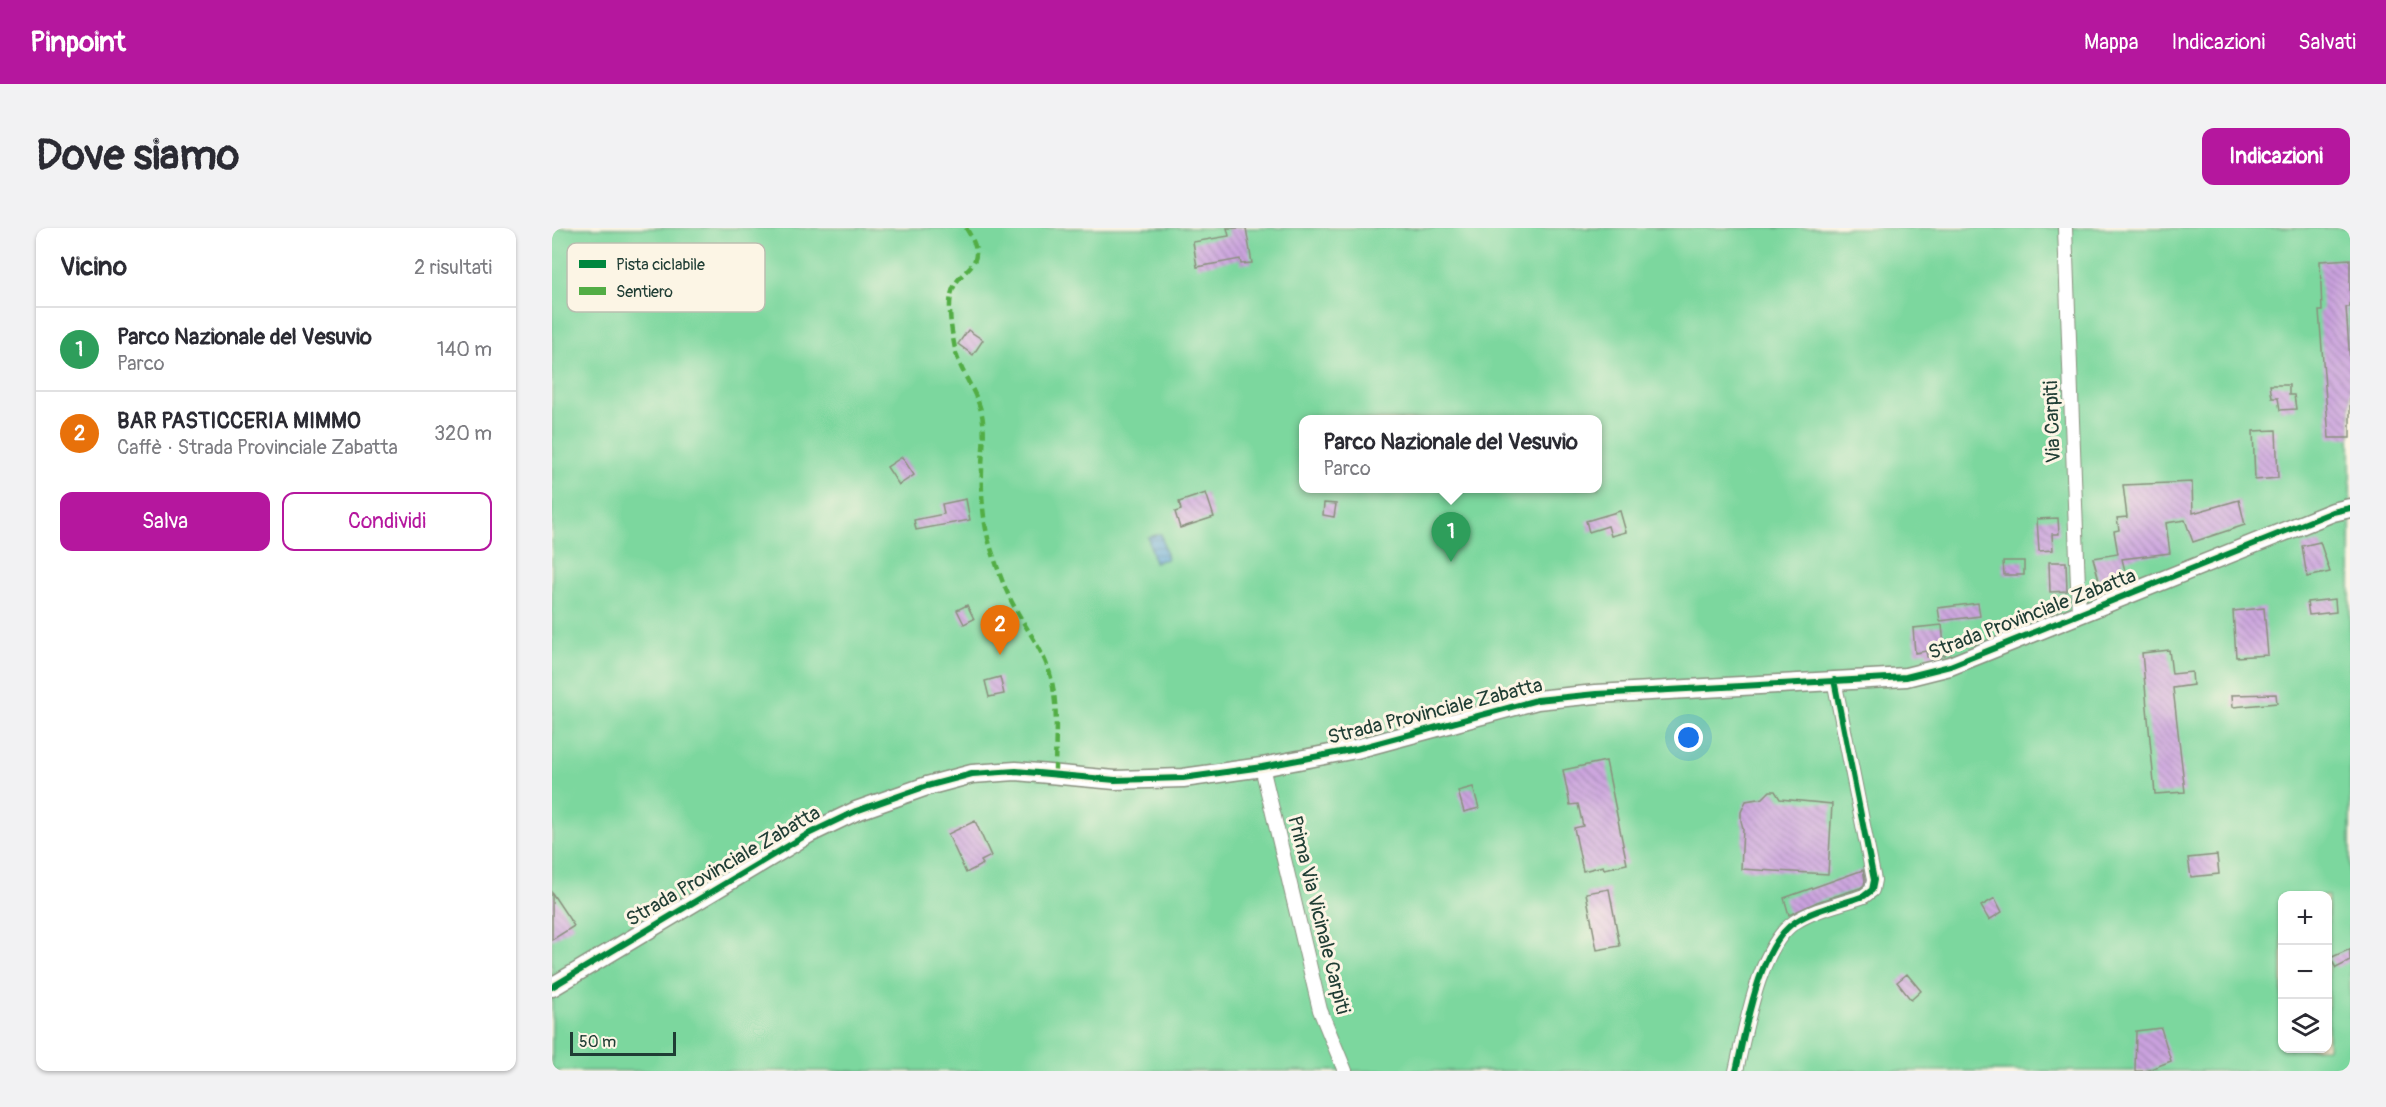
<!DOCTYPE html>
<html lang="it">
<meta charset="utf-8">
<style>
body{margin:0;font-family:Pangolin,sans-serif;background:#f2f2f3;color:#2b2b33}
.controls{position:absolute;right:18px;bottom:18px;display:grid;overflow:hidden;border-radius:12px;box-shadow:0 2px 4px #0004}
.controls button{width:54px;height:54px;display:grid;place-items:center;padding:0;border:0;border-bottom:2px solid #e1e1e2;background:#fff;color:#2b2b33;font:30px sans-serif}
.scale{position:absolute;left:18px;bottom:15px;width:106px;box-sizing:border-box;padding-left:6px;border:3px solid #1f3d34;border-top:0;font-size:16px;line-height:21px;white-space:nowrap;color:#1f3d34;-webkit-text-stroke:4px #fcf5e5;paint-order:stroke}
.you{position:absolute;left:1137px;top:510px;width:21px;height:21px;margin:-15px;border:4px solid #fff;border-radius:50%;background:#1a73e8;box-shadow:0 0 0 9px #1a73e833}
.badge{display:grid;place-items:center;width:39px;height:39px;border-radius:50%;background:#b5179e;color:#fff;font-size:20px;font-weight:700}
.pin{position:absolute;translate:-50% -50px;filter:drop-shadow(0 2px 3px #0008)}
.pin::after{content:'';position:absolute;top:32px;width:21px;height:18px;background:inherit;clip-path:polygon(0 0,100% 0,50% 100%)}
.popup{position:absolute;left:747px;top:187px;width:303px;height:78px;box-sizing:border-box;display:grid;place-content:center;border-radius:12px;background:#fff;filter:drop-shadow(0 2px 4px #0005);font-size:20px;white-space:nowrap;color:#7c7c81}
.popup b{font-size:22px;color:#2b2b33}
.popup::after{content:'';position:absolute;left:50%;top:100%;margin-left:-12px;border:12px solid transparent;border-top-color:#fff}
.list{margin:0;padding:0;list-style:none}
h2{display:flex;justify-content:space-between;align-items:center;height:78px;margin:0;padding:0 24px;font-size:26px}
h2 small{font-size:20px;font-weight:400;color:#7c7c81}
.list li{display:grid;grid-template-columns:39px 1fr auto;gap:18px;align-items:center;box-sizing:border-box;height:84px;padding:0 24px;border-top:2px solid #e1e1e2}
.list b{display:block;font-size:22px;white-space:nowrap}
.list p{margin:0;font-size:20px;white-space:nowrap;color:#7c7c81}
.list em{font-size:20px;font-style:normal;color:#7c7c81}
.actions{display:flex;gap:12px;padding:18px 24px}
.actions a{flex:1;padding:14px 0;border:2px solid #b5179e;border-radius:12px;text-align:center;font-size:21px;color:#b5179e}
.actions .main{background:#b5179e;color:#fff}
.icon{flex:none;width:33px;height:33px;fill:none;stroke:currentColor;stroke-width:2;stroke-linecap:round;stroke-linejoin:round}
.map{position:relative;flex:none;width:1798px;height:843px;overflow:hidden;border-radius:12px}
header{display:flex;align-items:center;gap:36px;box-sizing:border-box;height:84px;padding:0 30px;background:#b5179e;color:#fff}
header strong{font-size:28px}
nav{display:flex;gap:33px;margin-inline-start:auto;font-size:21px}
.intro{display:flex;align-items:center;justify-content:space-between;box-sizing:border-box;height:144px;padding:0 36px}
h1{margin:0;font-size:42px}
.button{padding:15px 27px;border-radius:12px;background:#b5179e;color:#fff;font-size:21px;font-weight:700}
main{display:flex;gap:36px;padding:0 36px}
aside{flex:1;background:#fff;border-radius:12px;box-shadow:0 2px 4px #0004}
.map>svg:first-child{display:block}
</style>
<header>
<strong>Pinpoint</strong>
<nav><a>Mappa</a><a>Indicazioni</a><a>Salvati</a></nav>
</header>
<div class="intro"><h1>Dove siamo</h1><a class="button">Indicazioni</a></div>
<main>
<aside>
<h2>Vicino<small>2 risultati</small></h2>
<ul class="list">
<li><span class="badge" style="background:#2e9e5b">1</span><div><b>Parco Nazionale del Vesuvio</b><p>Parco</p></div><em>140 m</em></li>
<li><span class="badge" style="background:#e8710a">2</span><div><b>BAR PASTICCERIA MIMMO</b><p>Caffè · Strada Provinciale Zabatta</p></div><em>320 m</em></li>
</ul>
<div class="actions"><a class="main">Salva</a><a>Condividi</a></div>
</aside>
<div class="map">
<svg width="1798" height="843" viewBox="0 0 1798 843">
<defs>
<pattern id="water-rules" width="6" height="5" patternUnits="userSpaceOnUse" patternTransform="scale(1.5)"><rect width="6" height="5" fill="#60a9d7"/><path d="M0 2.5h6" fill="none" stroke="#4f8baf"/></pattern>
<pattern id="building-back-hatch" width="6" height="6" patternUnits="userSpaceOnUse" patternTransform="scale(1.5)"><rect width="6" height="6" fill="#caa2de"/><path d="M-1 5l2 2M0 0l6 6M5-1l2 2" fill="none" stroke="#a385b5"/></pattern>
</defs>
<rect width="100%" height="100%" fill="#fcf5e5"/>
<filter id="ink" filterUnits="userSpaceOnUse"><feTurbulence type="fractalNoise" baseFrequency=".0167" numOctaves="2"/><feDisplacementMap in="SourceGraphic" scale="12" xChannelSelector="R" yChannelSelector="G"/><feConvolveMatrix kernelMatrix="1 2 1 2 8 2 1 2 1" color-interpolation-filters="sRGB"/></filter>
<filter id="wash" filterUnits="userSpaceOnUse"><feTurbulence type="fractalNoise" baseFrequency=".008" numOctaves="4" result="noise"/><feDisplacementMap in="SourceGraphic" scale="24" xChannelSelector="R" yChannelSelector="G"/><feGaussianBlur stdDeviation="1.35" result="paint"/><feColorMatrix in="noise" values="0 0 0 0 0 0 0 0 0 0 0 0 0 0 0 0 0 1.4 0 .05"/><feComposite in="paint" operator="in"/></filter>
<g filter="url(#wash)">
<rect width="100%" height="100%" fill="#f3e4c7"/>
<path fill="#7cd79e" stroke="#4e8a69" stroke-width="1.5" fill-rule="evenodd" d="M0,0H1798V843H0ZM752,192H1046V260H752ZM1730,668H1776V820H1730Z"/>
<path fill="url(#water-rules)" stroke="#407386" stroke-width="1.5" d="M609,306L615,331L602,334L596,309Z"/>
<g id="blocks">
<path fill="url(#building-back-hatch)" d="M675,0H694L700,35L689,36L688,31L645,39L641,14L677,8Z
M1798,31V79H1794L1798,134V210H1777L1767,83H1770L1768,33Z
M416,102L431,112L421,127L406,116Z
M1718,157H1737V167H1742L1744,181L1728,182L1726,170H1720Z
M1724,202L1726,250L1703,252L1701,203Z
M350,229L362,247L347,257L335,239Z
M1640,254L1641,285L1687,272L1693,297L1641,314L1633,292L1614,295L1618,325L1570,331L1575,351L1548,356L1541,330L1566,326L1562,303L1567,302L1565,290L1575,289L1571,257Z
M654,265L662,289L628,300L623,284L629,282L627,274Z
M414,271L418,292L364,302L362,292L392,286L390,276Z
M772,275L784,276L782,289L771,287Z
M1068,283L1074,304L1059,308L1056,298L1037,304L1034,293Z
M1506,290L1507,306H1500L1501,322L1487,323L1485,291Z
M1768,314L1778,344L1755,349L1750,318Z
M1451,333H1472V347H1452Z
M1497,334H1514L1515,363L1498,364Z
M1783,371L1784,384L1757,387L1755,374Z
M1426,375L1428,388L1388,393L1386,380Z
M415,377L422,391L412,396L405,382Z
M1712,380L1716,427L1684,429L1681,383Z
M1390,397L1393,427L1375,429L1374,423L1363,425L1361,400Z
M1617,422L1620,446L1640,444L1641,457L1621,460L1633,564L1603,566L1590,425Z
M448,449L452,466L437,469L433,453Z
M1724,466L1725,475L1681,479L1680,467Z
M1054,533L1075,636L1052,641L1051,638L1031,643L1022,600L1031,598L1026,576L1018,577L1011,542Z
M921,559L927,580L912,584L906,563Z
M1218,563H1223L1228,571L1280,576L1276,646L1189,641L1191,600L1189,593V584L1194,573L1211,570Z
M423,593L439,628L429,633L431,636L414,645L396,606Z
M1665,627L1667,646L1639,649L1636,630Z
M1311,642L1313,652L1312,657L1308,660L1265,674L1237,687L1232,670Z
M1057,661L1068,718L1045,722L1034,665Z
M0,665L22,698L0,712Z
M1443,670L1450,684L1437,692L1429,678Z
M1798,721V733L1784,740L1778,730Z
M1355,746L1369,763L1359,772L1345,754Z
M1609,800L1619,833L1594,843H1583L1584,803Z"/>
</g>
</g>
<g filter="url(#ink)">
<use href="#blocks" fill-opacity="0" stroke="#89907e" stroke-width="1.5"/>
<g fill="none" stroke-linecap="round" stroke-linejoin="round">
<g stroke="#89907e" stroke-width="16">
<path id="minor" d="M1513,0L1527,386
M710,539L768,782L793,843
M1184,843C1193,804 1207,717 1243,694C1263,681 1290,676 1312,668L1320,662L1322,652L1282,452"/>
</g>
<g stroke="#89907e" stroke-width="21">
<path id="tertiary" d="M0,759L256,606L304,583L375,558L420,546L464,543L563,552L631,550L710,539L804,521L985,472L1044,466L1354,449L1398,438L1781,284L1798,280"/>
</g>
<use href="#minor" stroke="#fff" stroke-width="14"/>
<use href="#tertiary" stroke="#fff" stroke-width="18"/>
<path stroke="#52ad45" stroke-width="4.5" stroke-dasharray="9 4.5" stroke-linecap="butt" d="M414,0C441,42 406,36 399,67C396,83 400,105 403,121C408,146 428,166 431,193C433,209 430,226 430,242C429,266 431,292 437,314C444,336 451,358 462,378C474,401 490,420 498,446C507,478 503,513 503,545"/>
<g stroke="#fcf5e5" stroke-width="10">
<path id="cycleway" d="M0,759L256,606L304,583L375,558L420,546L464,543L563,552L631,550L710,539L804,521L985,472L1044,466L1354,449L1398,438L1781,284L1798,280
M1184,843C1193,804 1207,717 1243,694C1263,681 1290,676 1312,668L1320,662L1322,652L1282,452"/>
</g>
<use href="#cycleway" stroke="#00873e" stroke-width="6"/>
</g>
</g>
<g text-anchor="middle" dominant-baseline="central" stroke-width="6" stroke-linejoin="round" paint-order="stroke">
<g font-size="20" fill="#1f3d34" stroke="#fcf5e5">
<text transform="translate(1500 194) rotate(-92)">Via Carpiti</text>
<text transform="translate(1480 386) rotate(-21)">Strada Provinciale Zabatta</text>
<text transform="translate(883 483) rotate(-14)">Strada Provinciale Zabatta</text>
<text transform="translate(171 638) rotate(-30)">Strada Provinciale Zabatta</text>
<text transform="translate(767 687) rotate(76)">Prima Via Vicinale Carpiti</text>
</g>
</g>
<rect x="15" y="15" width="198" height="69" rx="9" fill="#fcf5e5" stroke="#babeb0" stroke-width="1.5"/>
<rect x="27" y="32" width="27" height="8" fill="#00873e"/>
<rect x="27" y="59" width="27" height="8" fill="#52ad45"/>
<g font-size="16" fill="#1f3d34">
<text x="64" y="42">Pista ciclabile</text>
<text x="64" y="69">Sentiero</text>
</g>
</svg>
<div class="controls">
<button>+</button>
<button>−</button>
<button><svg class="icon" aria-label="layers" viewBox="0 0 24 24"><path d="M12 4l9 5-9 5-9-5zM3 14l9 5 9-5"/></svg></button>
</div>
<div class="scale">50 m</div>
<div class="you"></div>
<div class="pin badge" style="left:899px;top:334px;background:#2e9e5b">1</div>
<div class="popup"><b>Parco Nazionale del Vesuvio</b>Parco</div>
<div class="pin badge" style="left:448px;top:427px;background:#e8710a">2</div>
</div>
</main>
